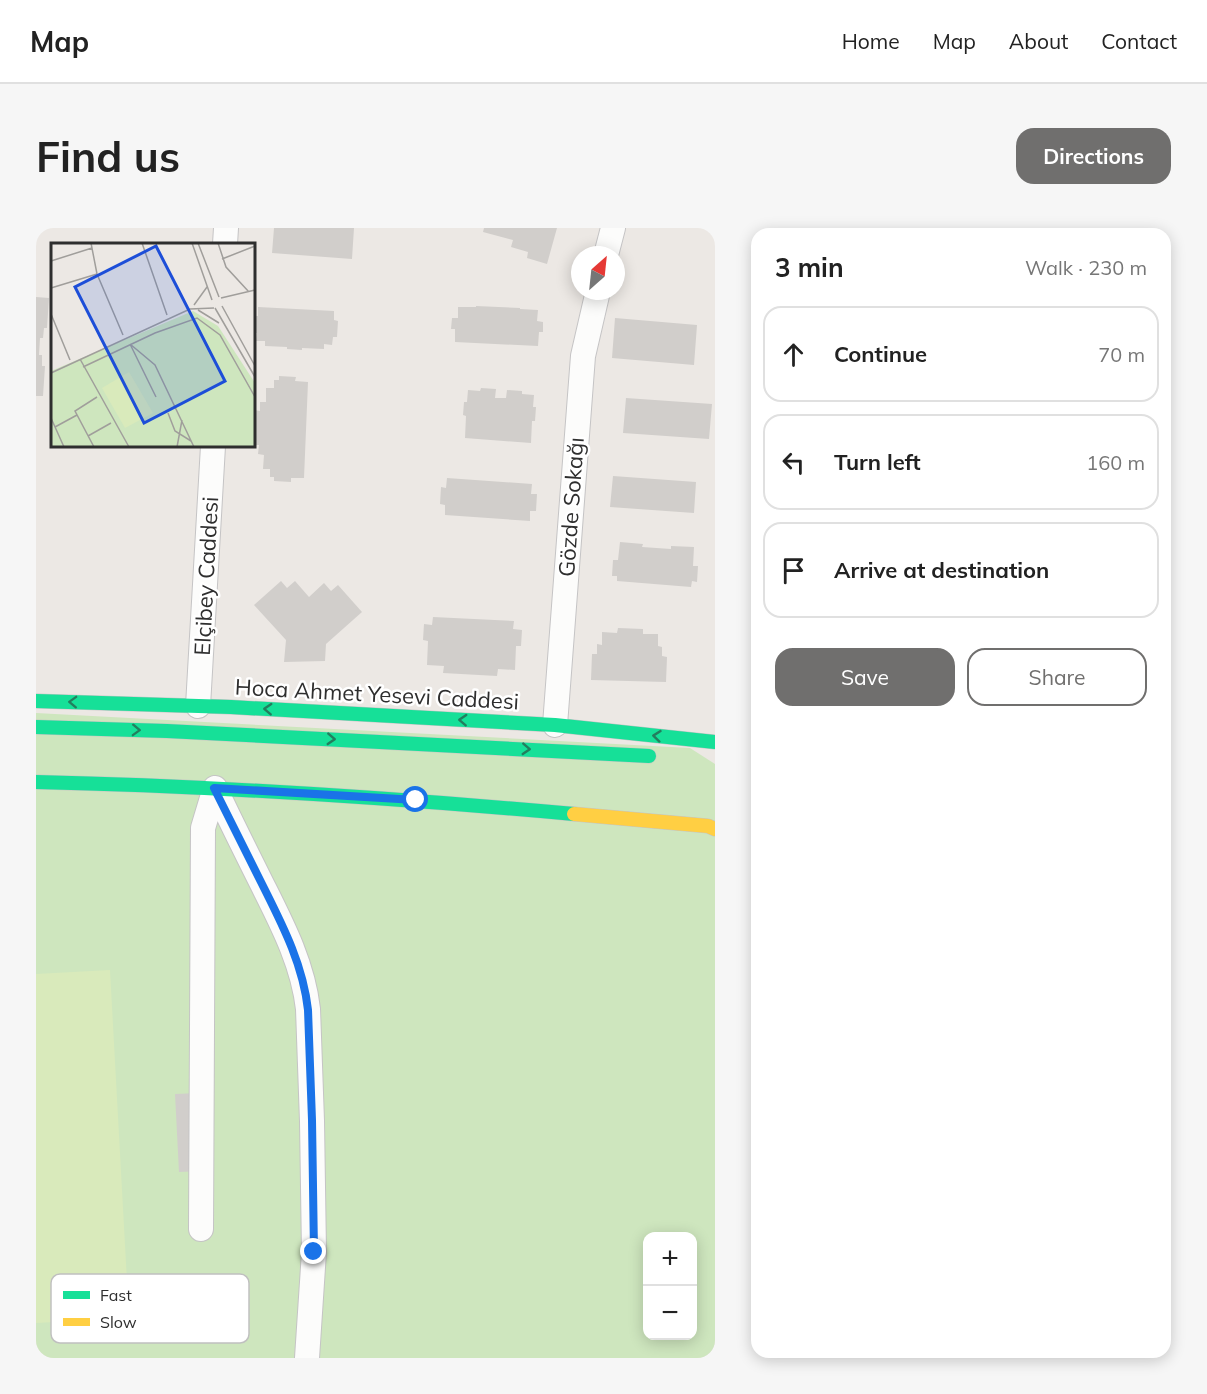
<!DOCTYPE html>
<meta charset="utf-8">
<style>
body{margin:0;font-family:Mulish,sans-serif;background:#f6f6f6;color:#222}
.controls{position:absolute;right:18px;bottom:18px;display:grid;overflow:hidden;border-radius:12px;box-shadow:0 3px 15px #0003}
.controls button{width:54px;height:54px;display:grid;place-items:center;padding:0;border:0;border-bottom:2px solid #e0e0e0;background:#fff;color:#222;font:30px sans-serif}
.compass{position:absolute;left:535px;top:18px;width:54px;height:54px;border-radius:50%;background:#fff;box-shadow:0 3px 15px #0003;rotate:27deg}
.stop{position:absolute;width:18px;height:18px;margin:-14px;border:4px solid #1a73e8;border-radius:50%;background:#fff}
.stop.end{background:#1a73e8;border-color:#fff;box-shadow:0 2px 6px #0008}
.list{margin:0;padding:0;list-style:none}
h2{display:flex;justify-content:space-between;align-items:center;height:78px;margin:0;padding:0 24px;font-size:26px}
h2 small{font-size:20px;font-weight:400;color:#767676}
.list li{display:grid;grid-template-columns:39px 1fr auto;gap:18px;align-items:center;box-sizing:border-box;height:96px;margin:0 12px 12px;padding:0 12px;border:2px solid #e0e0e0;border-radius:18px}
.list b{display:block;font-size:22px;white-space:nowrap}
.list em{font-size:20px;font-style:normal;color:#767676}
.actions{display:flex;gap:12px;padding:18px 24px}
.actions a{flex:1;padding:14px 0;border:2px solid #706f6e;border-radius:18px;text-align:center;font-size:21px;color:#706f6e}
.actions .main{background:#706f6e;color:#fff}
.icon{flex:none;width:33px;height:33px;fill:none;stroke:currentColor;stroke-width:2;stroke-linecap:round;stroke-linejoin:round}
.map{position:relative;flex:none;width:679px;height:1130px;overflow:hidden;border-radius:18px}
header{display:flex;align-items:center;gap:36px;box-sizing:border-box;height:84px;padding:0 30px;background:#fff;border-bottom:2px solid #e0e0e0}
header strong{font-size:28px}
nav{display:flex;gap:33px;margin-inline-start:auto;font-size:21px}
.intro{display:flex;align-items:center;justify-content:space-between;box-sizing:border-box;height:144px;padding:0 36px}
h1{margin:0;font-size:42px}
.button{padding:15px 27px;border-radius:18px;background:#706f6e;color:#fff;font-size:21px;font-weight:700}
main{display:flex;gap:36px;padding:0 36px}
aside{flex:1;background:#fff;border-radius:18px;box-shadow:0 3px 15px #0003}
.map>svg:first-child{display:block}
</style>
<header>
<strong>Map</strong>
<nav><a>Home</a><a>Map</a><a>About</a><a>Contact</a></nav>
</header>
<div class="intro"><h1>Find us</h1><a class="button">Directions</a></div>
<main>
<div class="map">
<svg width="679" height="1130" viewBox="0 0 679 1130">
<rect width="100%" height="100%" fill="#ece8e4"/>
<path fill="#cee6be" fill-rule="evenodd" d="M0,485L654,520L679,536V1130H0ZM612,1008H656V1108H612Z"/>
<path fill="#d9eabb" d="M74,742L93,1090L0,1095V746Z"/>
<path fill="#d1cecb" d="M238,0H318L316,31L236,25Z
M448,0H521L511,36L491,30L492,24L475,19L477,12L447,4Z
M0,69L13,70L11,100H8L7,110H4L3,127H6V138H9L7,168H0Z
M440,78L484,80V81L502,82L501,93L507,94V104H503L502,118L419,114V101H415L416,90H422V79H440Z
M222,79L298,83V92L302,93L301,109H297L296,117L288,116V121L266,120V122L251,121V119L229,118V113H220L221,105H218V88H222Z
M579,90L661,97L658,137L576,130Z
M243,148L260,149L259,153L272,154L268,250H255V254L238,253V249H234V241H227L228,227L222,226L223,217H218V182L224,183V174H230V160H238V152H243Z
M445,160L460,161L459,170H470L471,162L486,163V166L498,167L497,179H500L499,193H496L495,215L429,210L430,188L427,187L428,174H431L432,162L444,163Z
M590,170L676,176L673,211L587,205Z
M577,248L660,254L658,285L574,279Z
M411,250L496,256L495,266H501L500,283H494V293L409,287V277L404,276L405,259L410,260Z
M584,314L607,316L606,319L635,321V318L658,319L657,338H662L661,354L656,353L655,359L581,353V348H576L577,332H582Z
M245,353L251,360L259,353L273,369L288,355L295,363L302,357L326,384L290,416L289,433L248,434L250,412L218,377Z
M397,389L478,393L477,401L486,402L485,418H480L479,442L462,441L461,448L407,445L408,438L391,437L392,413L387,412L388,396L396,397Z
M582,400L607,401V406H622V418L626,419V428L631,429L630,454L555,452L556,426H561V416L566,417V404L581,405Z
M163,865L167,943L143,944L139,866Z"/>
<g fill="none" stroke-linecap="round" stroke-linejoin="round">
<g stroke="#c5c4c5" stroke-width="26">
<path id="street" d="M189,16L190,0
M570,27L577,0
M162,478L177,218
M519,497L547,128L562,63
M179,560C194,592 210,624 226,656C246,696 267,736 272,781L276,893L278,1024L271,1130
M165,1001L167,600L179,560"/>
</g>
<g stroke="#c5c4c5" stroke-width="15">
<path id="fast" d="M0,473L195,479L519,497L679,514
M0,499L131,503L613,528
M0,554C180,558 359,570 538,586"/>
</g>
<g stroke="#c5c4c5" stroke-width="15">
<path id="slow" d="M538,586L672,598L679,601"/>
</g>
<use href="#street" stroke="#fcfcfb" stroke-width="24"/>
<use href="#fast" stroke="#16e098" stroke-width="14"/>
<use href="#slow" stroke="#ffcf43" stroke-width="14"/>
</g>
<defs><path id="oneway-chevron" d="M-2-3.5L2.5 0L-2 3.5" fill="none" stroke-width="1.6" stroke-linecap="round" stroke-linejoin="round" transform="scale(1.5)"/></defs>
<g stroke="#237e5e">
<use href="#oneway-chevron" transform="translate(37 474) rotate(-178)"/>
<use href="#oneway-chevron" transform="translate(232 481) rotate(-177)"/>
<use href="#oneway-chevron" transform="translate(427 492) rotate(-177)"/>
<use href="#oneway-chevron" transform="translate(100 502) rotate(2)"/>
<use href="#oneway-chevron" transform="translate(621 508) rotate(-174)"/>
<use href="#oneway-chevron" transform="translate(295 511) rotate(3)"/>
<use href="#oneway-chevron" transform="translate(490 521) rotate(3)"/>
</g>
<g fill="none" stroke-linecap="round" stroke-linejoin="round">
<path stroke="#1a73e8" stroke-width="8" d="M278,1024L276,892L272,782C267,736 246,696 226,656C210,624 194,592 178,560L380,572"/>
</g>
<g text-anchor="middle" dominant-baseline="central" stroke-width="5" stroke-linejoin="round" paint-order="stroke">
<g font-size="22" fill="#2e2e2e" stroke="#fff">
<text transform="translate(535 279) rotate(-86)">Gözde Sokağı</text>
<text transform="translate(170 348) rotate(-87)">Elçibey Caddesi</text>
<text transform="translate(341 466) rotate(3)">Hoca Ahmet Yesevi Caddesi</text>
</g>
</g>
<g transform="translate(15 15)">
<rect width="204" height="204" fill="#ece8e4"/>
<path d="M142,68L167,83L204,140V204H0V128Z" fill="#cee6be"/>
<path d="M78,129L102,170L74,185L51,145Z" fill="#d9eabb"/>
<path fill="none" stroke="#a09e9b" stroke-width="1.5" d="M40,0L46,31L72,92M91,0L116,72M141,0L161,57M147,0L168,54M167,0L175,24L198,49M171,16L204,3M0,18L41,5M0,45L46,31M170,55L204,47M143,62L156,44M171,63L204,123M164,65L204,134M147,67L168,80M0,71L19,117M79,101L104,122L143,204M79,101L105,154M29,116L78,204M32,124L104,90L146,75L169,92L204,154M0,130L139,66L163,65M117,170L124,188L140,198M0,175L13,204M4,184L26,172M37,193L60,180M43,204L24,168L46,154M126,204L131,177"/>
<path fill="#1d4ed8" fill-opacity="0.15" stroke="#1d4ed8" stroke-width="3" d="M105,3L174,138L93,180L24,44Z"/>
<rect width="204" height="204" fill="none" stroke="#2e2e2e" stroke-width="3"/>
</g>
<rect x="15" y="1046" width="198" height="69" rx="9" fill="#fff" stroke="#c0c0c0" stroke-width="1.5"/>
<rect x="27" y="1063" width="27" height="8" fill="#16e098"/>
<rect x="27" y="1090" width="27" height="8" fill="#ffcf43"/>
<g font-size="16" fill="#2e2e2e">
<text x="64" y="1073">Fast</text>
<text x="64" y="1100">Slow</text>
</g>
</svg>
<div class="controls">
<button>+</button>
<button>−</button>
</div>
<svg class="compass" viewBox="-18 -18 36 36"><path d="M0-13l5 13h-10z" fill="#e53935"/><path d="M0 13l5-13h-10z" fill="#767676"/></svg>
<div class="stop" style="left:380px;top:572px"></div>
<div class="stop end" style="left:278px;top:1024px"></div>
</div>
<aside>
<h2>3 min<small>Walk · 230 m</small></h2>
<ul class="list">
<li><svg class="icon" aria-label="ahead" viewBox="0 0 24 24"><path d="M12 20V5M6 11l6-6 6 6"/></svg><div><b>Continue</b></div><em>70 m</em></li>
<li><svg class="icon" aria-label="left" viewBox="0 0 24 24"><path d="M17 20v-9H6M10 6l-5 5 5 5"/></svg><div><b>Turn left</b></div><em>160 m</em></li>
<li><svg class="icon" aria-label="arrive" viewBox="0 0 24 24"><path d="M6 21V4h12l-3 4 3 4H6"/></svg><div><b>Arrive at destination</b></div></li>
</ul>
<div class="actions"><a class="main">Save</a><a>Share</a></div>
</aside>
</main>
